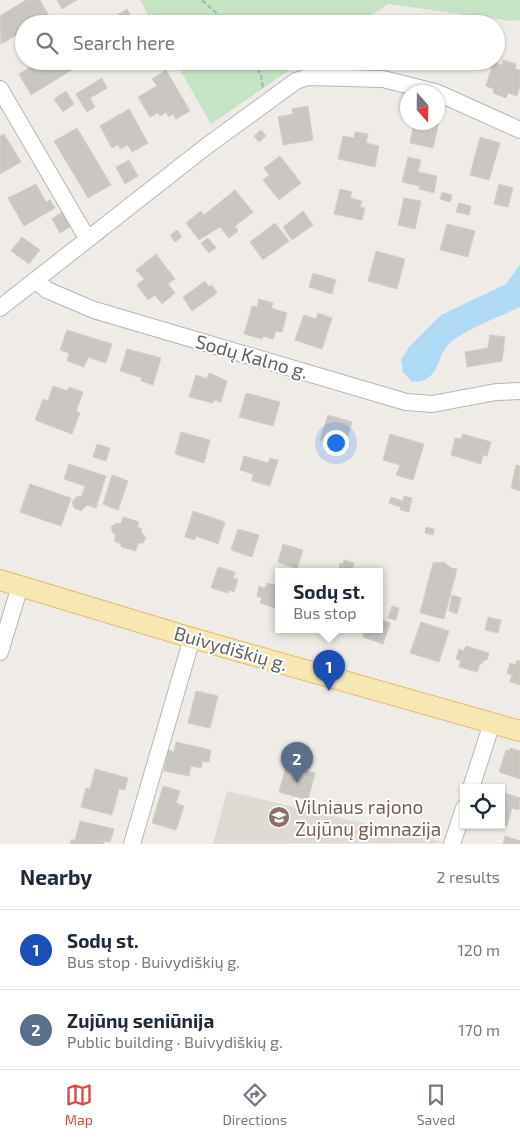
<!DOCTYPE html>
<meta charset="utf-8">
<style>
body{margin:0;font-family:"Exo 2",sans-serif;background:#f2f2f3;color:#1f2937}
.controls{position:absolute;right:15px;bottom:15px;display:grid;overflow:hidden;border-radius:0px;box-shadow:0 1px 4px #0004}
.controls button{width:45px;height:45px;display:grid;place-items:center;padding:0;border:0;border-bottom:1px solid #e0e1e3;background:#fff;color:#1f2937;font:25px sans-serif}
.compass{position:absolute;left:400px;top:85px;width:45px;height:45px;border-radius:50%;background:#fff;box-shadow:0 1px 4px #0004;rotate:160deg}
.you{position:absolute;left:335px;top:442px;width:18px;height:18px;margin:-12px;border:4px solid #fff;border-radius:50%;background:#1a73e8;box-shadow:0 0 0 8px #1a73e833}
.badge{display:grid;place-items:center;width:32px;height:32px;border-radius:50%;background:#d84743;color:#fff;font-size:16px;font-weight:700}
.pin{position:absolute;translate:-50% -41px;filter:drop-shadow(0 1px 2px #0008)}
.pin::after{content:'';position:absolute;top:26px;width:18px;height:15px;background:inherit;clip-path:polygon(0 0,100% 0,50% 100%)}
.popup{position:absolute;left:275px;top:568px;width:108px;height:65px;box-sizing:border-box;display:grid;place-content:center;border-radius:0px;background:#fff;filter:drop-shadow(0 1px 4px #0005);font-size:16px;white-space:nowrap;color:#747a83}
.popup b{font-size:19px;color:#1f2937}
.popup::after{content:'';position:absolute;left:50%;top:100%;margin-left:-10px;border:10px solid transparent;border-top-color:#fff}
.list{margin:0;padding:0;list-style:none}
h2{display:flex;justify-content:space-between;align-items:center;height:65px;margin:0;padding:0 20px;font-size:21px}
h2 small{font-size:16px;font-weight:400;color:#747a83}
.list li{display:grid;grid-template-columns:32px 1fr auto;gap:15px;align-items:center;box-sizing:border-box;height:80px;padding:0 20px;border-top:1px solid #e0e1e3}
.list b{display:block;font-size:19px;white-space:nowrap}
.list p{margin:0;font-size:16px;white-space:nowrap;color:#747a83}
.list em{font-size:16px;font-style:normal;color:#747a83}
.icon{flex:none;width:28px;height:28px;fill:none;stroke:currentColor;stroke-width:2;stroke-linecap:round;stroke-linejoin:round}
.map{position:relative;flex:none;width:520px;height:844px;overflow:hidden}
.search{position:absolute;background:#fff;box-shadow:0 1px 4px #0004;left:15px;right:15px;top:15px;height:55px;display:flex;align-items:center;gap:12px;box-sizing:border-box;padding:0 18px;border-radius:28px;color:#747a83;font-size:19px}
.sheet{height:225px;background:#fff}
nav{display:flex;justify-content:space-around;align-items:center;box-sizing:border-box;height:70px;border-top:1px solid #e0e1e3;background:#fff;font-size:14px;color:#747a83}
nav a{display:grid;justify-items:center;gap:2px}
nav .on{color:#d84743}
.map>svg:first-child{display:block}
</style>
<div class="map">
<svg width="520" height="844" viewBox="0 0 520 844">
<rect width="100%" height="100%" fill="#efece7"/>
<path fill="#dedbd5" d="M227,791L447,843L213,844Z"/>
<path fill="#c7e3c6" d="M140,0H520V20L510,21L388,4L358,24H153Z
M175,61H303L211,124Z"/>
<path fill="#afdbf6" d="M520,264V307C503,315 457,333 447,346C435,363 438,382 412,382L403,372L401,360L409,347L441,315L506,284Z"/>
<path fill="#cac7c3" stroke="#d3cec5" d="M26,0H40L49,16L36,24H24L20,29L22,32L1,44L0,16Z
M57,0H77L62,9Z
M127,9L135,24H102Z
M503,60L516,64L515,69L520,70V86L517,96L508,93L506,98L493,93L494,89L486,86L493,62L502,65Z
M40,61H76L78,66L31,95L19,74Z
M166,70L190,111L176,119L173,114L169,117L166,112L160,116L158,113L150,117L138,97L157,86L152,79Z
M102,78L107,88L90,98L95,107L87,112L76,94Z
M66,91L74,104L63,112L54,99Z
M308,106L313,140L283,145L278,117L293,114L292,109Z
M129,109L148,143L132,152L128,145L120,149L118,145L112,148L100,126Z
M414,122H439L433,148L410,143Z
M77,128L111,185L88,198L54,141Z
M261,130L266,136L259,142L254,136Z
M355,132L368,134L366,143L379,146L375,167L338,159L343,136L354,138Z
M4,134L21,162L0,174V136Z
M480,137L500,143L489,180L470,175Z
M280,156L301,183L279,200L263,180L269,175L264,168Z
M408,157L421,160L418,172L437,176L434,193L419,189L420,186L402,182Z
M129,160L138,176L125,184L116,167Z
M36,184L46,202L50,200L55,208L24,226L8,198Z
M499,184L513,188L508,207L494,204Z
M340,189L352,192L350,198L362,201L360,207L365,208L362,220L334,214Z
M235,190L253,212L235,226L238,231L229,238L220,227L199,240L186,223L201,211L204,215Z
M442,192L452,195L450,202L440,199Z
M404,198L421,201L415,229L398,225Z
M459,203L471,206L469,215L456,212Z
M64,211L73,225L60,233L52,219Z
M303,211L313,225L292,240L283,227Z
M275,223L289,241L263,260L250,242Z
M447,224L475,231L468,257L440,250Z
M177,230L182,237L175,242L170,235Z
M22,237L40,250L29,264L11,251Z
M208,238L216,248L209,253L201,243Z
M376,251L405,259L397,289L368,281Z
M156,254L175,279L168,284L175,293L162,304L155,295L148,300L137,285L144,279L136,270Z
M313,273L336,280L332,294L309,287Z
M205,281L209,287L212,285L217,293L192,311L183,297Z
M259,299L273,303L271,308L287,313L282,332L276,331L273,339L263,336L262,339L244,334L252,306L257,307Z
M318,313L332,318L322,349L295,340L304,315L316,319Z
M67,330L112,344L106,363L88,357L84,367L67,361L69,353L60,350Z
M490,335L505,337L502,361L467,367L465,352L488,348Z
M127,349L161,358L153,385L141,381L142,378L120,371Z
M209,373L227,381L221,402L214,400L213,403L189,397L196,375L207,379Z
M53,386L67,391L69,387L83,392L76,411L80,413L72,434L35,420L43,399L48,401Z
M246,393L280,402L273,426L239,417Z
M328,415L352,422L344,448L320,440Z
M181,432L210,440L204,463L175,454Z
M390,434L424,444L413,480L396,475L400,465L383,460Z
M463,434L491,442L487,456L483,455L481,464L451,455L455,438L461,439Z
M97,444L110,448L106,461L93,457Z
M244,456L268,463L270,458L278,460L270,486L252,481L253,474L240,470Z
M69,464L106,476L96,508L87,505L81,511L74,508L72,502L76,497L82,496L85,486L64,479Z
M516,465L520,466V491L511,488Z
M112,475L128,481L118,510L103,504Z
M30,484L71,498L61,526L20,512Z
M404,496L412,498L409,512L400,510L401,507L389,503L391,497L403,501Z
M193,511L225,522L218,544L196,536L195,540L185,537Z
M123,517L139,522L137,527L142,529L141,532L146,538L143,543H138L136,551L121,547V544L114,541L116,534L113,533L111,527L115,524L121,523Z
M426,527L434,529L433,535L425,533Z
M238,529L259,535L252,557L231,550Z
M283,544L303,550L297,569L278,562Z
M344,560L354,563L351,572H338L340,563L343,564Z
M444,562L451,568L457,569L444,619L420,613L433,563Z
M218,567L235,572L233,578L238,579L234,592L229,590L228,593L211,588Z
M267,583L279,586V609L260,603L262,598L257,596L259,586L265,588Z
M452,595L461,598L457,614L449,611Z
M392,606L399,608L396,620L388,618Z
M488,617L501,620L498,633L485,630Z
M379,619L390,623L383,644L363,637L365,630H379Z
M421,622L449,631L439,662L410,653Z
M466,646L489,653L487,660H484L482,664H480L477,672L459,667L461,661L456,659L459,649L464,651Z
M517,660L520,661V685L510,682L512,675L507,673L510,663L515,665Z
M196,691L218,696L210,728L188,723Z
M176,742L211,750L209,762L202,761L201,768L191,766L189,776L164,771L168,750L174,752Z
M510,748L520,751V779L499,772L506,750L509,751Z
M286,766L315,773L308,800L279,792Z
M95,769L128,778L125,790L119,789L112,815L81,807L86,788L90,789Z
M163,786L180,791L176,803L184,806L176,830L152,823Z
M501,792L520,798L519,810L512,808L507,826L501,825Z
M80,821L114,829L110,842L104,841L103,844H70L71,840H75Z
M505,836L520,841V844H503Z"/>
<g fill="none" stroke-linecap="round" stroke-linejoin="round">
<g stroke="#b3b6ba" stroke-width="18">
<path id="minor" d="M0,89L87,238
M438,93L520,130
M35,280L47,290L94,310L406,402L432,404L496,392L520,391
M0,308L208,145L296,81L308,77L383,79L435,92
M0,652L20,586
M471,788L492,723
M132,844L192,638
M452,844L464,808"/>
</g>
<g stroke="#e3bb6b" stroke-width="22">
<path id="major" d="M0,580L192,638L520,731"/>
</g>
<path stroke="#9fc4a8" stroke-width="2.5" stroke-dasharray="5 2.5" stroke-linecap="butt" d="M202,0L228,24
M255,61L261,76L263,88"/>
<use href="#minor" stroke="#fff" stroke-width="16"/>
<use href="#major" stroke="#f7e8b3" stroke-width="20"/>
</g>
<defs>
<g id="school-disc" transform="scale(1.125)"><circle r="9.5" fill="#8d6e63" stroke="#fff"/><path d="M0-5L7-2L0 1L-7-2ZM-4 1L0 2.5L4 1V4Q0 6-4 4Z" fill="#fff"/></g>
</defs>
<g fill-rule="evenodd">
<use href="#school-disc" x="279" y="817"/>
</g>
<g text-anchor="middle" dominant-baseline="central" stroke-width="4" stroke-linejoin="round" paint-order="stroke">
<g font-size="19" fill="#5e6265" stroke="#fff">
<text transform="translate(252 356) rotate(16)">Sodų Kalno g.</text>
<text transform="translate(231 648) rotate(16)">Buivydiškių g.</text>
</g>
<g font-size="19" fill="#785e54" stroke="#fff" text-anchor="start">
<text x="295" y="806">Vilniaus rajono<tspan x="295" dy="22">Zujūnų gimnazija</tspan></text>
</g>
</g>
</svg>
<div class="controls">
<button><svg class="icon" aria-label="locate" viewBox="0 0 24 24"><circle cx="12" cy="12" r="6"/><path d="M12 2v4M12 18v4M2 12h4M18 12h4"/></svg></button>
</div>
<svg class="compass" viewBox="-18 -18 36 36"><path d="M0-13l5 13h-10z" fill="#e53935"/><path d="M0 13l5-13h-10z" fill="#747a83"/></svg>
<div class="you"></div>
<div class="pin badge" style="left:329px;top:691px;background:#1a4fb4">1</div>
<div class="popup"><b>Sodų st.</b>Bus stop</div>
<div class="pin badge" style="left:297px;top:783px;background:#5c6f8a">2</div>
<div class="search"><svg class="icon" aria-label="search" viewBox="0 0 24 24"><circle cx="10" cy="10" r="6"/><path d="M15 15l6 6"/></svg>Search here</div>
</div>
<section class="sheet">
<h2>Nearby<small>2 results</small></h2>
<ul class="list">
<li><span class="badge" style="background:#1a4fb4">1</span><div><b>Sodų st.</b><p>Bus stop · Buivydiškių g.</p></div><em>120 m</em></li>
<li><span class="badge" style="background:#5c6f8a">2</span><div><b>Zujūnų seniūnija</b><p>Public building · Buivydiškių g.</p></div><em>170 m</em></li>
</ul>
</section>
<nav>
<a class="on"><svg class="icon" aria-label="map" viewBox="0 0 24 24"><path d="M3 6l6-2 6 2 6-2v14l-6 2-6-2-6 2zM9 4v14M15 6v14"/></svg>Map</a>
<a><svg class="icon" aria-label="directions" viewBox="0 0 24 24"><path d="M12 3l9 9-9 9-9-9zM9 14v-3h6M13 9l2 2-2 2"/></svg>Directions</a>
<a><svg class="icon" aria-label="saved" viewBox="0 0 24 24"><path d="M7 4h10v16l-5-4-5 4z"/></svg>Saved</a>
</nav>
